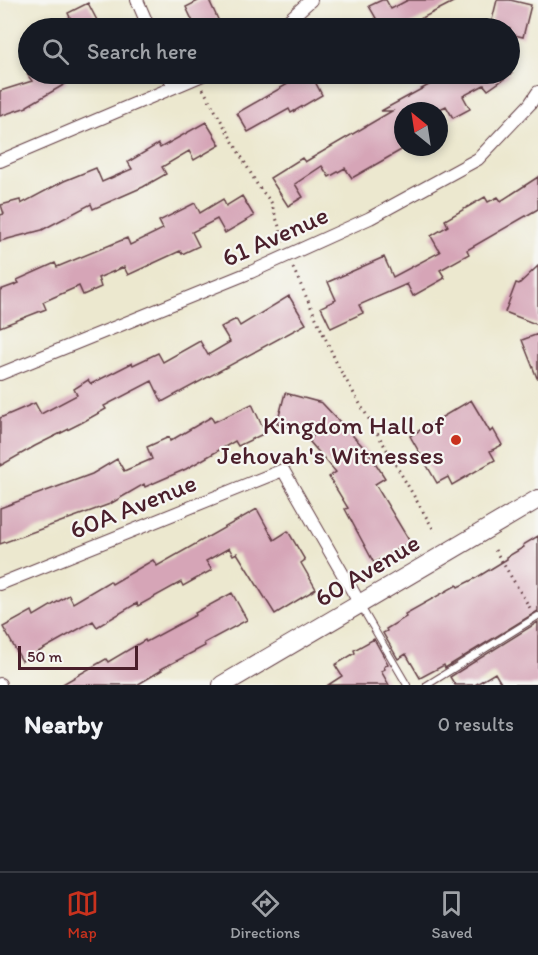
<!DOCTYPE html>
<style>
body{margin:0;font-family:Itim,sans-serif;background:#20242c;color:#f1f3f6}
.compass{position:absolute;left:394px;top:102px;width:54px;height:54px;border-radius:50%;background:#171b24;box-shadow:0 3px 9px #0003;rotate:330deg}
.scale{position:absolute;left:18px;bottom:15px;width:120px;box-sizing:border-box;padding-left:6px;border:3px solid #4a1f2b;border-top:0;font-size:16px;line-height:21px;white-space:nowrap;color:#4a1f2b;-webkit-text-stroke:4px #f6f6f2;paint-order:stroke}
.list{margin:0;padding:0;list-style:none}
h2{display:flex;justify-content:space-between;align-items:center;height:78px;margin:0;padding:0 24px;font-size:26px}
h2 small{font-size:20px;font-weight:400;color:#9ea1a6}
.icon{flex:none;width:33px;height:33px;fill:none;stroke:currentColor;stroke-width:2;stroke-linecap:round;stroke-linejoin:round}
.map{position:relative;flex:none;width:538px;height:685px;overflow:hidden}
.search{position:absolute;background:#171b24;box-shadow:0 3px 9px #0003;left:18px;right:18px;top:18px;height:66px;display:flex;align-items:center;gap:15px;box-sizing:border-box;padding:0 21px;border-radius:33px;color:#9ea1a6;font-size:22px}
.sheet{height:186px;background:#171b24}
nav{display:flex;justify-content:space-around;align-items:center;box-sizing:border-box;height:84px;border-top:2px solid #363941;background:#171b24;font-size:16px;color:#9ea1a6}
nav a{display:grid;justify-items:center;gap:3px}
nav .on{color:#c8321e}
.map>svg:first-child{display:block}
</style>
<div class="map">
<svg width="538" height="685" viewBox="0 0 538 685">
<rect width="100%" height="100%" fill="#f6f6f2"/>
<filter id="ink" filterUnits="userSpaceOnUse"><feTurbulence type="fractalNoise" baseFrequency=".0167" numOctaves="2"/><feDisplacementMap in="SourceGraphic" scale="12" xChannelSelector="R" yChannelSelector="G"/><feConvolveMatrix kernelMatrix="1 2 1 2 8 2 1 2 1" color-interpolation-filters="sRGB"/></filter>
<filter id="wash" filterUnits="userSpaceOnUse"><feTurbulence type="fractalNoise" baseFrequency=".008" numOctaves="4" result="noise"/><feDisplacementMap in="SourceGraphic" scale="24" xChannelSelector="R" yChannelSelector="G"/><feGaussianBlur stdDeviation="1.35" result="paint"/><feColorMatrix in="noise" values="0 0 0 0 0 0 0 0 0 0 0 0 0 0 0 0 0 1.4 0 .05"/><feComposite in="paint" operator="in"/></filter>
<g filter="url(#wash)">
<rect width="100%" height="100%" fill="#ece8cf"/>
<g id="blocks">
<path fill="#d6a5b7" d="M200,0H209L222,28H196L186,7Z
M382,0H386L391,9L408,0H457L403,28H360L377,20L369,6Z
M497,0H510L531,5L523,37L510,34V28H490Z
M88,3L101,28H75L68,13Z
M27,74H61L67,83L27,106V107L0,116V91L32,81Z
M305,74H311L322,95L291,113L289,109L248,132L237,113Z
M449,74H511L488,90L484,85L463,96L470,109L453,118L446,106L436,111H403V149L352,178L345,168L329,177L322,166L295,184L303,197L288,206L270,178L302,158L305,162L392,111H381Z
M206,122L220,145L194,160L189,151L162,167L166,174L143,187L93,209L91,204L42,230L0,241V215L4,214L1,205L20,200L21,204L64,181L96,168L102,182L132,169L128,162L158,144L160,148Z
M538,177V209L467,250L469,254L440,270L445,278L413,296L407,284L359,305L363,313L331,328L321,307L336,300L328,282L384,257L393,277L440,252L431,236L448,226L445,220L485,197L488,202L498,197L501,201Z
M242,196L254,216L225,233L217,219L192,232L199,246L182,254L180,251L128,275L124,267L98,278L101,287L83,295L79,286L43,302L46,309L0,327V290L19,283L17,280L55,263L57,267L127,238L130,245L163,229L159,221L195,203L200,213L223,199L226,206Z
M538,266V325L505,312L516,283L519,284Z
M289,296L306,324L162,402L152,381L104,406L106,409L81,423L35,446L0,466V418L35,403L41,414L77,395L74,389L88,380L91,384L132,363L133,365L158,353L163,362L200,341L208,355L230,342L221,327L236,319L240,326Z
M538,334V378H537L522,340Z
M285,393L322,403L369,453L385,478L375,484L410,542L374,563L345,509L348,508L329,477L336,472L310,442L314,433L277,424Z
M471,400L490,432L493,429L502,445L490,451L495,460L452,485L448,477L437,483L410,436Z
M252,404L263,428V434L238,446L235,441L186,469L145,487L144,484L110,504L0,544V508L92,474L117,459L124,471L152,459L147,447L169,437L170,441L211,417L214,422Z
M257,509L274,540L288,531L305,560L301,563L316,589L275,614L237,553L233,555L229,548L206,561L212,570L183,586L181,582L138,606L137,603L97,627L93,621L22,661L3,627L32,611L34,616L69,595L73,603L110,581L112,584L153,560L157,566Z
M538,536V611L445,668L444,665L420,678L406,654L398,659L383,633L387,631L386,629L406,617L405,614L457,585L458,587L476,578L507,559V557L524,547L523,545Z
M232,593L247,620L204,643L205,646L161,669L162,670L137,685H61L106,659L108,662L145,640L146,642L196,615L195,613Z
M538,622V685H502L495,673L475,685H455L450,677Z
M374,639L388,664L384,667L385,669L381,671L389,685H328L342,676L335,665L355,653L354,650Z"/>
</g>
</g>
<g filter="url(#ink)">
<use href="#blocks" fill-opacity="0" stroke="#623d44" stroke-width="1.5"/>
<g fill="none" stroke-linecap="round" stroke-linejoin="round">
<g stroke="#623d44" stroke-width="8">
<path id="lane" d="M360,605L407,685
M427,685L538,616"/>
</g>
<g stroke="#623d44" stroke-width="14">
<path id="street" d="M137,0L149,28
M280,28L311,0
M168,74L174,87
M0,161L205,74
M0,374L251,272L370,218L478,159L530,104L538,92
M0,584L283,470L360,604
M0,684V685"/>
</g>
<g stroke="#623d44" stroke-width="20">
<path id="secondary" d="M222,685L538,499"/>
</g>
<path stroke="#623d44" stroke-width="3" stroke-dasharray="1.5 4.5" stroke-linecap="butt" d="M203,89L258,186L271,202L284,242
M293,268L339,368L435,532
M495,550L530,608"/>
<use href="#lane" stroke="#fff" stroke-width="6"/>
<use href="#street" stroke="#fff" stroke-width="12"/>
<use href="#secondary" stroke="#fff" stroke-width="18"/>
</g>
</g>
<circle fill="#c8321e" stroke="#f6f6f2" stroke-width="2" cx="456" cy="440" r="6"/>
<g text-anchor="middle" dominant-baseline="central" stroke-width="4.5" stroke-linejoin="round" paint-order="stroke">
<g font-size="26" fill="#4a1f2b" stroke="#f6f6f2">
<text transform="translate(275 236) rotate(-24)">61 Avenue</text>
<text transform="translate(133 506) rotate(-22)">60A Avenue</text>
<text transform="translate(367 570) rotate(-31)">60 Avenue</text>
</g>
<g font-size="26" fill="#4a1f2b" stroke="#f6f6f2" text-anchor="end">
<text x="444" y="425">Kingdom Hall of<tspan x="444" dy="30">Jehovah's Witnesses</tspan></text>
</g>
</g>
</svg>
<svg class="compass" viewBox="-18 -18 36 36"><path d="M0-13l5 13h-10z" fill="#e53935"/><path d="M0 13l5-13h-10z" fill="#9ea1a6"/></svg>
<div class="scale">50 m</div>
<div class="search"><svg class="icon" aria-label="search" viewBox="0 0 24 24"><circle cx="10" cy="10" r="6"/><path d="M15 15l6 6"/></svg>Search here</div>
</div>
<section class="sheet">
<h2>Nearby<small>0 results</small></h2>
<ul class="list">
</ul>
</section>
<nav>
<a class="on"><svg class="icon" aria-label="map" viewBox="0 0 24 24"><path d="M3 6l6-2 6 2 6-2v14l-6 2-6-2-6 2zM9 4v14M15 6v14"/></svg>Map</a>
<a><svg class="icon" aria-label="directions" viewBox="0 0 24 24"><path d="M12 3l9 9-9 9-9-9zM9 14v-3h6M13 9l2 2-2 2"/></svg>Directions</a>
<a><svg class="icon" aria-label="saved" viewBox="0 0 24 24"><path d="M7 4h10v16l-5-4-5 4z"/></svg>Saved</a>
</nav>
